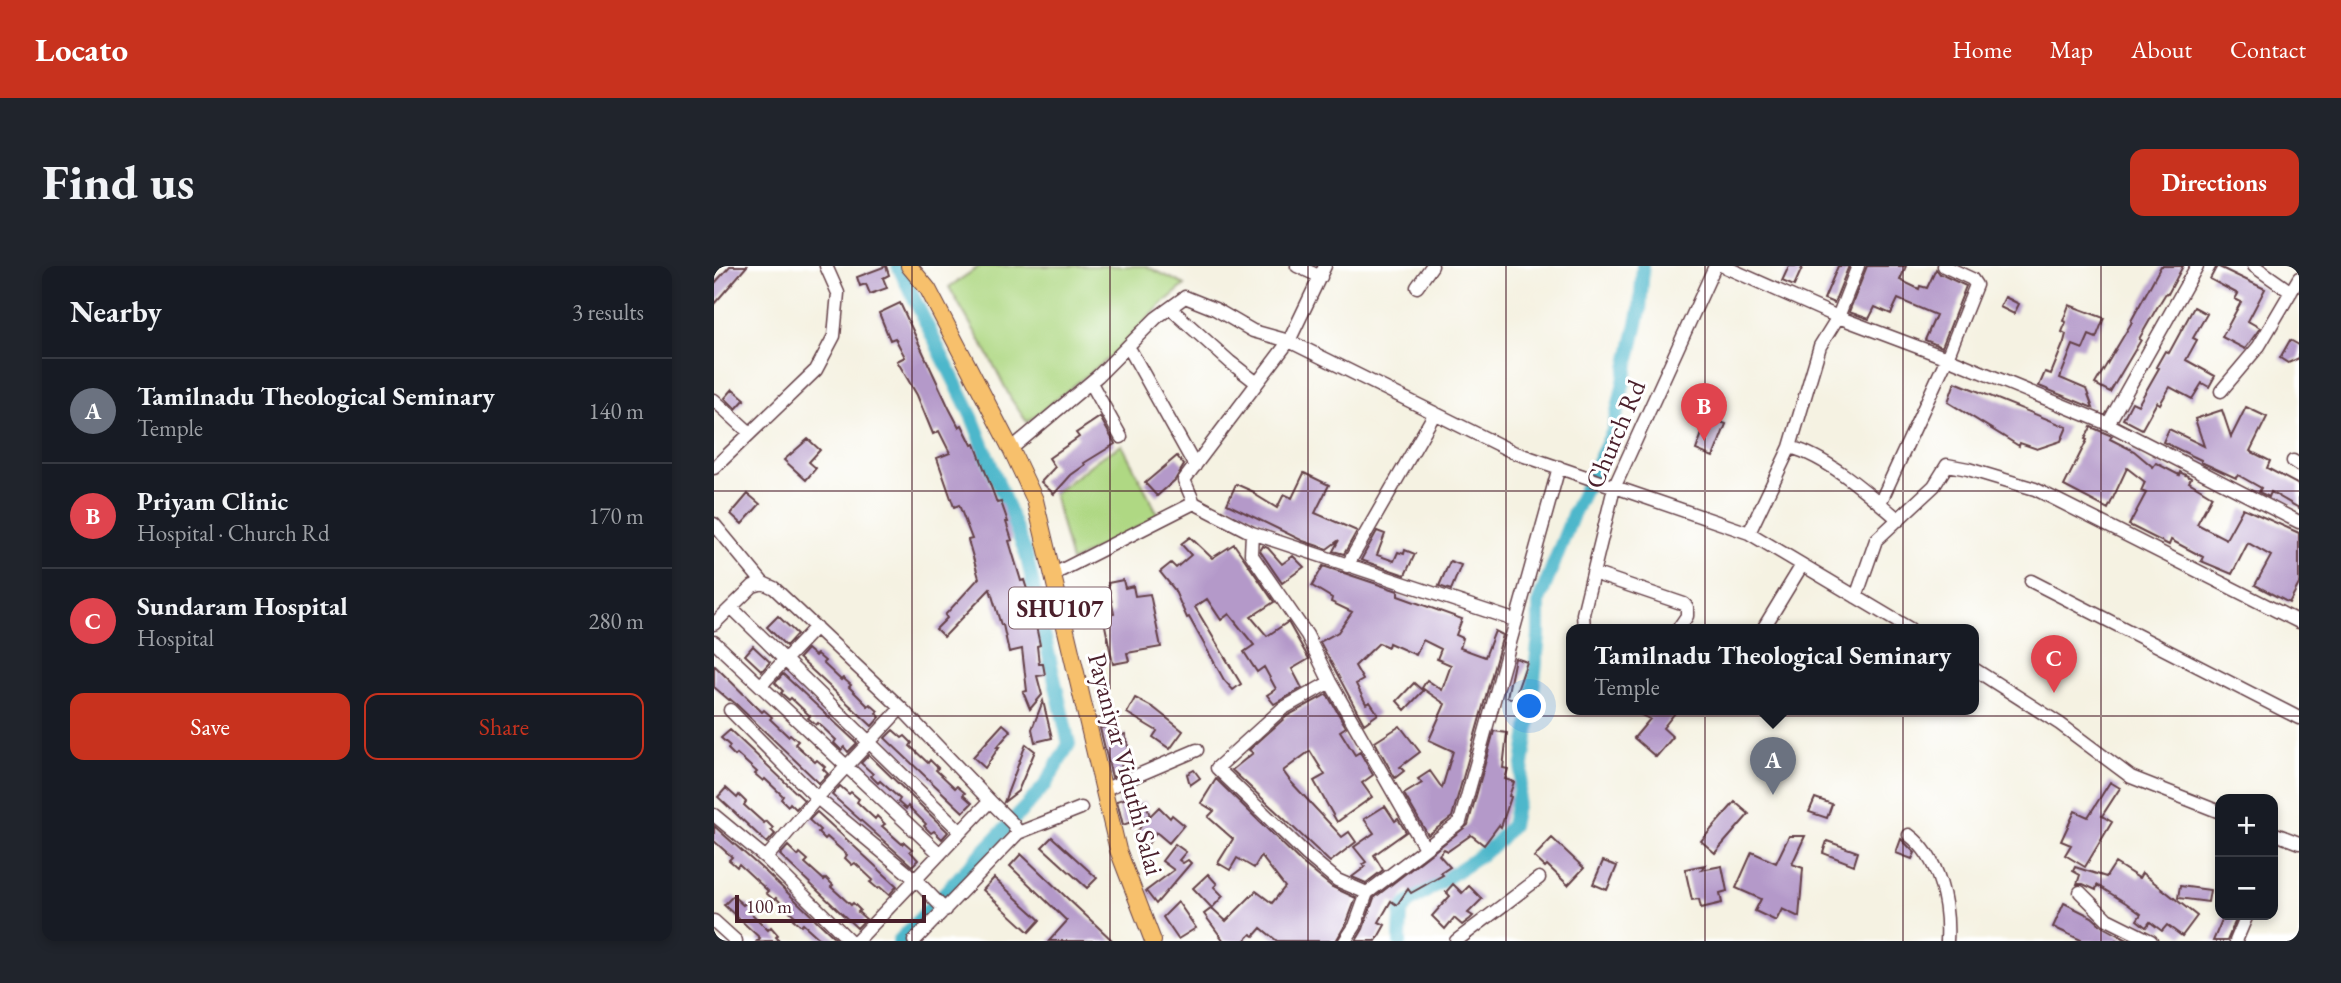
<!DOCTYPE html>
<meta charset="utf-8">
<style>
body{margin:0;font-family:"EB Garamond",serif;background:#20242c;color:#f1f3f6}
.controls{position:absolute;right:21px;bottom:21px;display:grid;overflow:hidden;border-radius:14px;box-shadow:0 4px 10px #0003}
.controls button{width:63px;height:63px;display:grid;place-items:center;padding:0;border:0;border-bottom:2px solid #363941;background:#171b24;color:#f1f3f6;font:35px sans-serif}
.scale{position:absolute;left:21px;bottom:18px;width:191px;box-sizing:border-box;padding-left:7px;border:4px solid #4a1f2b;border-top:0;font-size:19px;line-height:24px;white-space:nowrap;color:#4a1f2b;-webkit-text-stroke:5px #fff;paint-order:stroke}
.you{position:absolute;left:816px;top:441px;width:24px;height:24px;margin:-18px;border:5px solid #fff;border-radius:50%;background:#1a73e8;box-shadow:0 0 0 10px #1a73e833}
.badge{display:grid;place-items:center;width:46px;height:46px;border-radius:50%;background:#c8321e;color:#fff;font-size:23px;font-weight:700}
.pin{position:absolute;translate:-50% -58px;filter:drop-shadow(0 2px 4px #0008)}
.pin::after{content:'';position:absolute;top:37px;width:24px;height:21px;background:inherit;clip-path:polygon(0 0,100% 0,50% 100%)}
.popup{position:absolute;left:852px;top:358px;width:413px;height:91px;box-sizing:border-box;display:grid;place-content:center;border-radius:14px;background:#171b24;filter:drop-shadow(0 2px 5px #0005);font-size:23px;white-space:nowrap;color:#9ea1a6}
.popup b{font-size:26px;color:#f1f3f6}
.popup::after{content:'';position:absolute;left:50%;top:100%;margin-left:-14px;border:14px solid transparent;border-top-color:#171b24}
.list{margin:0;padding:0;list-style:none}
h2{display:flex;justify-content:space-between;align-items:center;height:91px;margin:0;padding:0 28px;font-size:30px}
h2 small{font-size:23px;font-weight:400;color:#9ea1a6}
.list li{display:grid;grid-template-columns:46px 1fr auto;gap:21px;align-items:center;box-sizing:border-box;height:105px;padding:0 28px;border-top:2px solid #363941}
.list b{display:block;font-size:26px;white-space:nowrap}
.list p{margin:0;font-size:23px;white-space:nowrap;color:#9ea1a6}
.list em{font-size:23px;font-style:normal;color:#9ea1a6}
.actions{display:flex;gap:14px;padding:21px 28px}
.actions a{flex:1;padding:16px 0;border:2px solid #c8321e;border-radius:14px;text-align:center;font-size:24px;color:#c8321e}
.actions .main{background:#c8321e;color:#fff}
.map{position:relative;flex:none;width:1585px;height:675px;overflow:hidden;border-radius:14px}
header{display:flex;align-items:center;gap:42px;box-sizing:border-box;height:98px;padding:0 35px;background:#c8321e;color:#fff}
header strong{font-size:33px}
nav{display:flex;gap:38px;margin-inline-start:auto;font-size:24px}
.intro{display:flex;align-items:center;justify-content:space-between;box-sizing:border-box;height:168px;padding:0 42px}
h1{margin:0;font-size:49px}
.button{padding:18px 32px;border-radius:14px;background:#c8321e;color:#fff;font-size:24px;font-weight:700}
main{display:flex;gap:42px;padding:0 42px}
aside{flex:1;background:#171b24;border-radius:14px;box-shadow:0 4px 10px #0003}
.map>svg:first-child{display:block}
</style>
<header>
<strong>Locato</strong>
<nav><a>Home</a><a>Map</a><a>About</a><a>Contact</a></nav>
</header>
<div class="intro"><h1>Find us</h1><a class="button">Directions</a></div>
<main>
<aside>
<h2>Nearby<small>3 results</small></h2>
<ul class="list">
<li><span class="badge" style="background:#6b7280">A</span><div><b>Tamilnadu Theological Seminary</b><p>Temple</p></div><em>140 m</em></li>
<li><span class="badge" style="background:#e0444e">B</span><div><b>Priyam Clinic</b><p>Hospital · Church Rd</p></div><em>170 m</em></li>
<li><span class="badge" style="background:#e0444e">C</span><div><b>Sundaram Hospital</b><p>Hospital</p></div><em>280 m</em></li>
</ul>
<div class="actions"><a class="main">Save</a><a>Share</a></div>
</aside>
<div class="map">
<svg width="1585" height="675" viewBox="0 0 1585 675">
<rect width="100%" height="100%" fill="#fff"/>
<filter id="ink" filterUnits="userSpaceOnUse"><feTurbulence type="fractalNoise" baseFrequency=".0143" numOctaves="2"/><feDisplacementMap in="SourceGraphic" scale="14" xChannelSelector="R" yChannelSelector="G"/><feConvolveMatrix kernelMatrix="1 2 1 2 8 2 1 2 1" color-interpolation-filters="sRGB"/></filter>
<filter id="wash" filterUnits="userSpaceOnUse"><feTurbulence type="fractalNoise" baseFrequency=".00686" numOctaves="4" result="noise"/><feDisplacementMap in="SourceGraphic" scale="28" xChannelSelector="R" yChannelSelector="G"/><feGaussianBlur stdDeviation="1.57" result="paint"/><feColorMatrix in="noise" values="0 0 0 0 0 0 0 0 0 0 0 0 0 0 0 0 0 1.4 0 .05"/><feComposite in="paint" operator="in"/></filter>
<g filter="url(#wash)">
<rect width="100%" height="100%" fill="#f5f2e2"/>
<path fill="#afd883" stroke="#7c7c57" stroke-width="2" d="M266,0H432L471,19L447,39L400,88L313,156L297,133L275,90L235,21Z
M408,179L445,250L357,296L340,228L384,193Z"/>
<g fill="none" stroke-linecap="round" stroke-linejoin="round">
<path stroke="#4eb7cb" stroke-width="14" d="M184,0L258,151L312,288L355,478L331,519L317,535L185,675
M686,675L687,646L693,638L760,594L780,579L798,559L805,526L816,450L825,370V335L860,246L899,165L926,44L929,0"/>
</g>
<g id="blocks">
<path fill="#b499c9" d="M16,0H33L0,38V18Z
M172,0L175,9L169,12L173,22L156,28L152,18L146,20L143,11Z
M1075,0H1089L1080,20L1068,15Z
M1124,0H1135L1120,37L1110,33Z
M1153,0H1192L1186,14L1205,23L1206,20L1213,22L1222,3L1226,8L1252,20L1228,81L1211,74L1222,49L1184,33L1177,48L1161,41L1155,53L1135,46Z
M1447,0H1469L1454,28L1452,27L1441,45L1425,73L1427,74L1396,126L1381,118L1418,56L1417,55Z
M1503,0L1551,23L1534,55L1546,62L1531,83L1508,71L1527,36L1521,33L1524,28L1496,13Z
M1291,31L1305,38L1300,48L1286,41Z
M186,37L235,142L245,161L248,159L258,179L261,178L283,237L287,236L294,256H292L298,274L295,275L307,315L310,314L317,336L326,379L323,380L325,398H329L331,409L323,410L328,429L316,443L309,426L313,425L308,383L295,386L289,359H287L276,323L230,371L222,363L233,352L231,349L265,312L254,274L258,273L245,239L240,241L223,192L236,187L225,165L219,168L203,129L183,95L191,91L181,72L176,74L165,47Z
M1355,39L1390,52L1382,72L1375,69L1369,83L1359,79L1346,112L1372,123L1379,142L1325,120L1331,106L1337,108L1350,76L1352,68L1348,66L1352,56L1349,55Z
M1480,41L1493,48L1479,72L1483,74L1472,94L1501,110L1495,121L1488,117L1478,133L1456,121L1446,138L1443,136L1428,163L1409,153L1418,136L1424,139L1445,102L1442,101L1451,85L1455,87Z
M1576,74L1585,79V92L1574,97L1566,92Z
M1241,116L1353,161L1347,175L1323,183L1306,177L1305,180L1234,136Z
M19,123L31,133L22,143L11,132Z
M1532,141L1553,151L1536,185L1556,195L1553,202L1585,219V242L1557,226L1555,231L1545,226L1547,222L1524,209L1522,212L1498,201L1487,196V194L1449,176L1455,163L1490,180L1481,153L1508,144L1517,171Z
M386,151L401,178L370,197L371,199L357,209L340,228L327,216L341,201L335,192L365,171L362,167Z
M994,151L1012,158L999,191L982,184Z
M1377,161L1398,170L1396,173L1420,185L1439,201L1442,197L1465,209L1466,206L1477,212L1475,216L1498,230L1483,258L1512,273L1529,242L1585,267V318L1575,337L1541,319L1557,290L1534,277L1518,308L1487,295L1489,291L1457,274L1455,279L1415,259L1432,227L1427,225L1431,216L1413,202L1394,243L1350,220L1373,174L1371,173Z
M94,173L106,184L95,196L102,202L92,214L70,194Z
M463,190L470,199L461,214L443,230L431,217Z
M590,207L615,219L601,247L643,265L630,288L619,285L625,274L613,283L589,275L513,238L522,218L540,226V228L563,242L570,228L578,232Z
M34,228L46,238L28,258L17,248Z
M663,265L671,268L663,289L680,295L684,286L690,288L691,284L701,288L691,309L647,294Z
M476,271L498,292L520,278L560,336L537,351L553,370L574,356L595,393L578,403L588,422L560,438L553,429L562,423L550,401L543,406L530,386L540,379L515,348L507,354L493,333L481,341L527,418L519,424L510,414L475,351L473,352L460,323L446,306L457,297L462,302L477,289L467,278Z
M549,280L554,282L568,298L579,290L590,301L568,317L546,285Z
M736,295L747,299L737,324L725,320Z
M609,300L684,325V330L748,353L742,369L749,372L746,382L771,391L781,365L789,369L738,551L714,569L690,528L708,517L704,513L716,505L728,522L739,485L715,474L731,438L708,422L713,414L728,424L737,399L723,393L727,383L709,374L702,389L675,377L674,381L665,377L641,400L649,414L642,418L652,438L656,436L664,448L650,458L606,376L624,366L638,346L617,336L618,332L598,320Z
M409,314L411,322L419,320L421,330L436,328L447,381L413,387L415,395L399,398L389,350L400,348L394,317Z
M64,350L83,368L72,380L53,361Z
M39,380L56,396L48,405L31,389Z
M93,383L101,390L103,388L111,395L109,397L127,414L129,412L137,419L135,421L154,440L156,438L164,445L162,447L166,451L158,460L85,392Z
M801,392L813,396L800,433L793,431Z
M0,399L48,446L50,444L58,451L56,453L74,470L76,468L84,475L81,478L101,496L103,494L111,501L109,503L114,508L105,517L22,438L16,433L15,434L0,421Z
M69,408L143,477L134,486L130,481L127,484L120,477L122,474L104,457L102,459L94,452L96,450L77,432L75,434L67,427L69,425L61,417Z
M700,417L709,425L691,444L683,435Z
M613,428L632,461L626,465L641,489L646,486L659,509L648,517L658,531L623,556L600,515L611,509L596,485L569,505L577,516L628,571L635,566L642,576L616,596L518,504L539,487L535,484L573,450Z
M421,432L440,442L469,465L456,483L439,471L443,465L413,447Z
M329,435L338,472L321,476L318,463Z
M915,443H964L949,462L959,471L942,491L920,472L936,453Z
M289,458L297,465L283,481H285L271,502L259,491Z
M396,460L399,472L411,468L418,496L407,498L409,506L398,511L386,462Z
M686,460L706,486L686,501L690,505L681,512L661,476Z
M16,464L90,534L82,543L76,537L74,540L67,533L69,530L51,513L49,515L41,508L43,506L23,488L21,490L14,483L16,480L7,472Z
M179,464L188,472L191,470L198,477L196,480L214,497L216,494L224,502L222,504L241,522L243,520L251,527L249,529L258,537L249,546L171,472Z
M780,465L793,467L789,502L794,503L791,513L800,516L795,530L797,531L787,561L785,559L770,579L757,569L734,585L730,583L725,589L736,601L727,607L729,609L697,627L694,623L683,639L677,635L665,656L671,659L662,675H642L649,663L660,632L754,559Z
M312,478L321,485L304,525L290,536Z
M155,489L234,566L228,573L220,565L217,567L210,560L212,558L194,540L192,543L184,536L186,533L166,515L164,517L157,510L159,508L147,497Z
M480,504L486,512L476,519L473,508Z
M502,513L587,596L618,621L642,632L633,656L622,675H563L547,662L540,670L537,668L530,675H510L490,648L498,642L479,622L494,608L503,618L500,621L509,630L498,642L512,655L542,625L558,637L571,621L547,590L540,602L523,592L516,604L504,597L519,573L494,551L500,545L487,537Z
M1396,516L1406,522L1388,550L1398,556L1371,601L1351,589L1357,579L1347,575L1361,545L1374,551Z
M126,520L135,528L137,526L145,533L143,536L161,553L163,550L171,558L168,560L188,578L190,576L198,583L196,585L204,594L198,600L118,529Z
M12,522L23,532L25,529L32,536L30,539L50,557L52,555L59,562L57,564L61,568L53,577L4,531Z
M419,530L422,538L431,535L436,550L445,541L456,552L458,549L470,559L455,577L442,566L434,578L421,569L434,550L409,559L403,535Z
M1101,532L1118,538L1113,552L1095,546Z
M1021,536L1035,548L1001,587L987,575Z
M671,540L681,555L684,553L692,566L660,589L669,604L652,617L638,611L651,601L649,598L652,596L640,581L660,567L650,553Z
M103,546L183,620L175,629L166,621L164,623L156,616L159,614L141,597L138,599L131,592L133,589L113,571L111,573L104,566L106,564L95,554Z
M0,560L54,608L124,675H108L89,658L87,660L79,653L82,651L62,632L60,634L52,627L54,625L25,598L23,601L15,594L18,591L0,575Z
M1075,570H1091L1078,598L1089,602L1085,651L1068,643L1062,655L1041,645L1047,633L1022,622L1038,586L1062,597Z
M338,571L383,612L373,622L328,581Z
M838,572L870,602L854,619L833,599L831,601L820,591Z
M1187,573L1201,587L1198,593L1182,587Z
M1113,575L1144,586L1140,599L1109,587Z
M461,578L472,586L465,594L469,597L474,594L477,597L442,638L432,625L460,604L448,595Z
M74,580L84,590L86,587L94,594L91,597L110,614L112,612L119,619L117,621L137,639L139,637L146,644L144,646L152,653L143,662L66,589Z
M307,588L352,631L399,675H335L353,655L296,600Z
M889,595L903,600L893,624L879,618Z
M1401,597L1425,612L1428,607L1483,650L1468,670L1453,659L1448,665L1436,656L1432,661L1423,654L1427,648L1412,637L1383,619L1382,624L1369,618H1363L1366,609L1359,605L1361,601L1392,611Z
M991,599L987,604L1008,600L1013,625L1006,627L1008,637L987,642L985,633L978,634L971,603Z
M280,612L326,654L315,666L269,624Z
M739,618L748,627L755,620L768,633L754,647L759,650L756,653L748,659L740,652L731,663L718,650L736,630L732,626Z
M1466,620L1496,624L1494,636L1464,632Z
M19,630L29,639L31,637L39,644L36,646L54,664L57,661L64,669L62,671L66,675H43L46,672L10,639Z
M464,636L482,662L464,673L449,651Z
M1350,637L1378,651L1389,661L1415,675H1369L1339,661Z
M1510,649H1524L1513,675H1499Z"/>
</g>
</g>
<g filter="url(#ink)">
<use href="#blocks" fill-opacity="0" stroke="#643f46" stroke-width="2"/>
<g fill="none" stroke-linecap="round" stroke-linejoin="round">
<g stroke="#643f46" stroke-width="15">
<path id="minor" d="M583,0L607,11
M1009,0L1124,51L1233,92L1394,158L1585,256
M1540,0L1577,26
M703,21L718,0
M456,42L516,96L543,117
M414,80L481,200
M377,117L407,171
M1507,125L1545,80L1585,12
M0,134L36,167
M1394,158L1483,0
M1076,181C1114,191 1155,228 1185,254
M297,183L384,110L442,52L471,31L501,43L539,65L575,75L799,186L1035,267L1196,363
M1579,195L1585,199
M0,202L102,104L120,70L124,27L112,0
M480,237L538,267L537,288L593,369L616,416L711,582
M1166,237L1233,92L1262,19L1258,13L1230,0
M0,258L49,317
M538,267L800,354
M1035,267L1076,181L1106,80L1124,51L1144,0
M633,300L721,147
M879,307L970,338L973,341V350L964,363
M338,309L480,237L470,214L575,75L611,0
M1317,315L1585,452
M1142,331L1162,274L1220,220L1233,199L1254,203L1321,223L1585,356
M18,342L246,565
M0,358L39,320L49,317L60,322L187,442L276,535
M870,363L869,348L900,222L1001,0
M1049,363L1088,299
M0,376L226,588
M1260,403L1346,458L1417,511L1506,546
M616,416L568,443L503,502L593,589L623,614L653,627L641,660L631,675
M47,419L102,361
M16,444L103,532L202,614L231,644
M389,524L483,484
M0,549L52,592L136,675
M1559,567L1585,577
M1195,569C1226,592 1235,639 1233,675
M52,592L103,532L187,442
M1366,626L1393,653L1437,675
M653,627L746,556L845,201
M0,655L22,675
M143,675L276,535L299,558L304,567L367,542
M200,675L304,567
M742,675L825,612
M1522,675L1533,649"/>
</g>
<g stroke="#643f46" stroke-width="18">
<path id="major" d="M195,0L214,23L297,183L321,234L404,584L439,675"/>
</g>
<use href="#minor" stroke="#fff" stroke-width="12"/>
<use href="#major" stroke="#f7c06c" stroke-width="16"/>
</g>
</g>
<path fill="none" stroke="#4a1f2b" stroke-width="2" stroke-opacity="0.55" d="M198,0V675M396,0V675M594,0V675M792,0V675M991,0V675M1189,0V675M1387,0V675M0,225H1585M0,450H1585"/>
<g text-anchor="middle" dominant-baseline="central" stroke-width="6" stroke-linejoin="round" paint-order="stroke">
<rect fill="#fff" stroke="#80626b" stroke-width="2" x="295" y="321.5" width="102" height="41" rx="5"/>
<g font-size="24" font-weight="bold" fill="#4a1f2b">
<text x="346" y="342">SHU107</text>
</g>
<g font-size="26" fill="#4a1f2b" stroke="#fff">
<text transform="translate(901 168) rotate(-67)">Church Rd</text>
<text transform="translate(412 498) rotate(75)">Payaniyar Viduthi Salai</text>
</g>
</g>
</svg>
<div class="controls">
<button>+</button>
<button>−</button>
</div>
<div class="scale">100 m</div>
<div class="you"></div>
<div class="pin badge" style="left:1059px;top:529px;background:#6b7280">A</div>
<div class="popup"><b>Tamilnadu Theological Seminary</b>Temple</div>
<div class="pin badge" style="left:990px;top:175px;background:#e0444e">B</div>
<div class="pin badge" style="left:1340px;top:427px;background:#e0444e">C</div>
</div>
</main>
